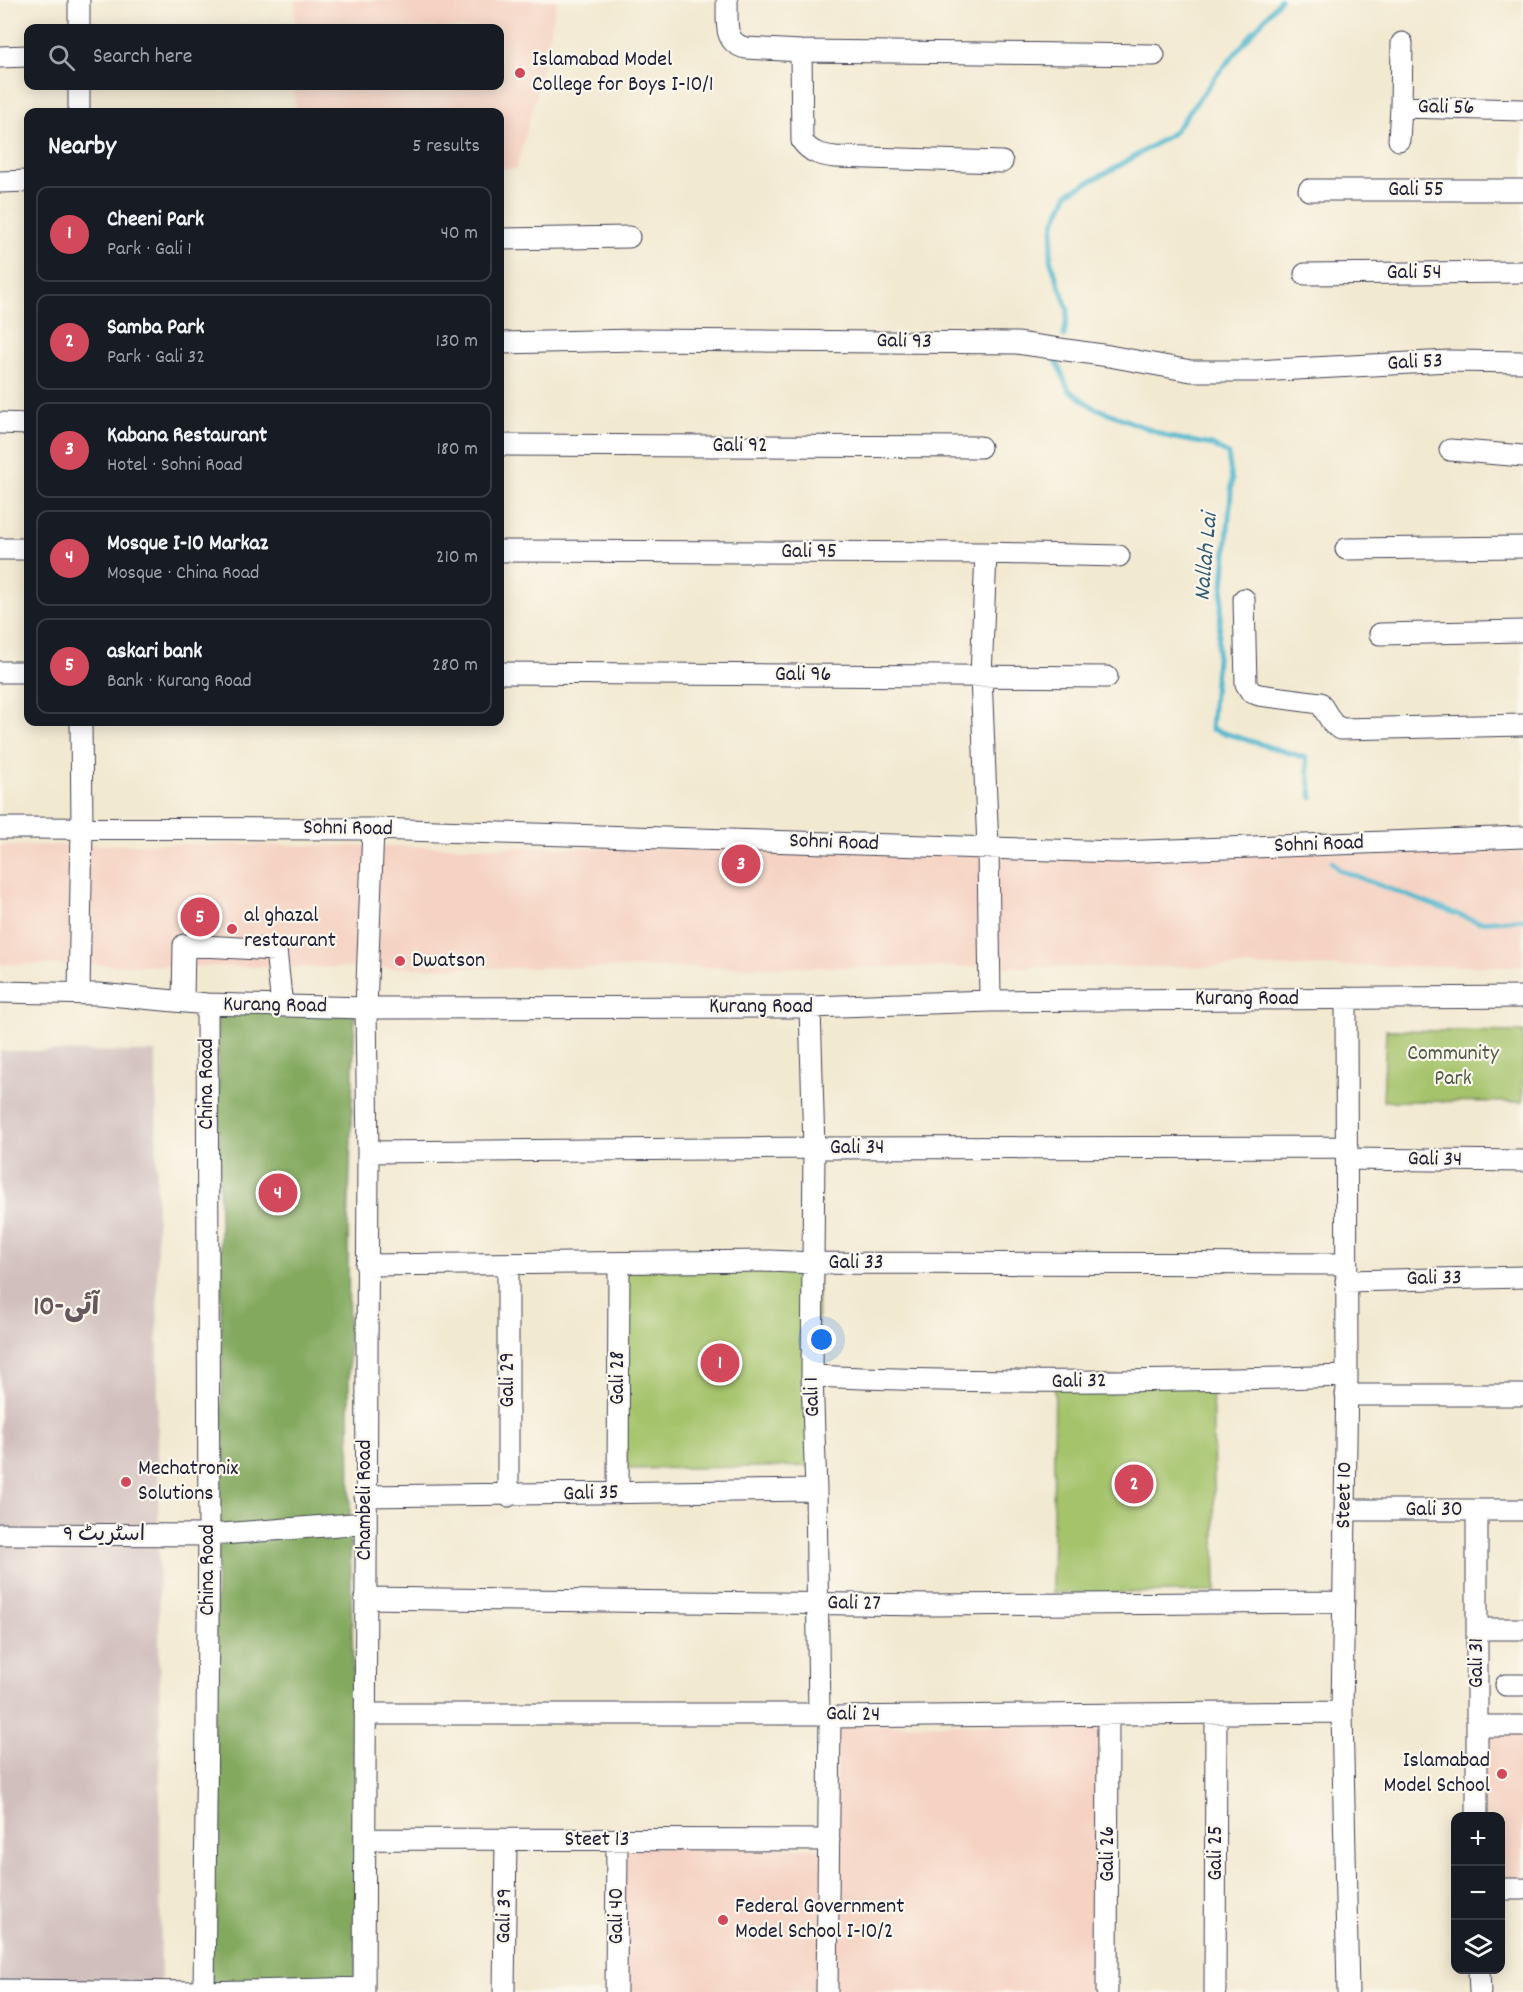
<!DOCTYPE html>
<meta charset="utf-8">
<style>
body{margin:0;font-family:Dekko,"Playpen Sans Arabic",sans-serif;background:#20242c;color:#f1f3f6}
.controls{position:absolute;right:18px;bottom:18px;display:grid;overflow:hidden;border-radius:12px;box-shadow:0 3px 15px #0003}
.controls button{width:54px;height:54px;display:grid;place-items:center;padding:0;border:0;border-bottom:2px solid #363941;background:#171b24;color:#f1f3f6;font:30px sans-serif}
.you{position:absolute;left:822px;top:1340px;width:21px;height:21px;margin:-15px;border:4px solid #fff;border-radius:50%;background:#1a73e8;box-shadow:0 0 0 9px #1a73e833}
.badge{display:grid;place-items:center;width:39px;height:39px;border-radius:50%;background:#d1495b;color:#fff;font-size:20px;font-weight:700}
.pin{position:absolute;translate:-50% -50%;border:3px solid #fff;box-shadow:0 2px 6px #0006}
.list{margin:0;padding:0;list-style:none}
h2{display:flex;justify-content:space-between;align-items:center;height:78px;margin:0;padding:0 24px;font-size:26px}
h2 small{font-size:20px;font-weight:400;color:#9ea1a6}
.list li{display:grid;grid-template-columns:39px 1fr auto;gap:18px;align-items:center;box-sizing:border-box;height:96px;margin:0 12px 12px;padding:0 12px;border:2px solid #363941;border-radius:12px}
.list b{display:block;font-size:22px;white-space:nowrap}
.list p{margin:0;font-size:20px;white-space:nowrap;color:#9ea1a6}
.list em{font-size:20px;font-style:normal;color:#9ea1a6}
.icon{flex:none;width:33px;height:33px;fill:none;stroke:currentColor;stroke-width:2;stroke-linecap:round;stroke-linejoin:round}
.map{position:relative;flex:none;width:1523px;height:1992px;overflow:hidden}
.search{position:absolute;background:#171b24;box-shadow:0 3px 15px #0003;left:24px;top:24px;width:480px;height:66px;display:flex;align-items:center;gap:15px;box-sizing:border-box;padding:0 21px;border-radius:12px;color:#9ea1a6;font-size:22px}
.panel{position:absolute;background:#171b24;box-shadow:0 3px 15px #0003;left:24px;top:108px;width:480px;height:618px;border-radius:12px}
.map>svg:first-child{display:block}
</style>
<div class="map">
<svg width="1523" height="1992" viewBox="0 0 1523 1992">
<rect width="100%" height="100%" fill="#fbf7ec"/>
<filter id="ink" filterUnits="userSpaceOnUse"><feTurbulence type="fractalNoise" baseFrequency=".0167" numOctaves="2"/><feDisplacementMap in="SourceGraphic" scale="12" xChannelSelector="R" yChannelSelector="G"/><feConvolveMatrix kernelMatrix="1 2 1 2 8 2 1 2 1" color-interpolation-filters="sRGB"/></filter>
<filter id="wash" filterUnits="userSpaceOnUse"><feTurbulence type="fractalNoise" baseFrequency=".008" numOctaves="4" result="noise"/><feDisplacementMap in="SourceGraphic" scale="24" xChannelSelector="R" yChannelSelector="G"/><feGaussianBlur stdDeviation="1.35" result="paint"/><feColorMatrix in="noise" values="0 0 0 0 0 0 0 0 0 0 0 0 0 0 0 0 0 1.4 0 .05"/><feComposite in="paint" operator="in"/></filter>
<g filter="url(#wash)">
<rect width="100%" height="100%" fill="#f2e9d1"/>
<path fill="#f5d2c2" d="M295,0H557L536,97L516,169H500V112H295V86H500V28H295Z
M161,844L1015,852H1523V966L372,968L0,964V846Z
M1103,1724L1100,1992H833L837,1725Z
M1482,1731H1523V1884H1501L1500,1816H1482Z
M623,1847L824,1848L821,1992H622Z"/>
<path fill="#d1bfbd" d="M0,1051L156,1052L161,1992H0Z"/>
<path fill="#a4c36a" stroke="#637252" stroke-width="1.5" d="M1386,1030L1523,1032V1102L1383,1101Z
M818,1259L816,1466L626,1469L621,1261Z
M1055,1377H1212L1216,1592L1052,1593Z"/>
<path fill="#83a95e" stroke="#52664c" stroke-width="1.5" d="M217,1011L355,1014L348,1229L350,1535L358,1899L357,1992H211L209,1869L222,1379Z"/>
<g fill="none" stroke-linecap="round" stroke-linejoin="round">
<path stroke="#4eb5cd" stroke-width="5" d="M1064,336L1068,310L1050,259L1054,223L1068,193L1119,166L1173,133L1217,75L1280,0
M1056,360L1069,390L1093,407L1169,437L1212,445L1228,454L1232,481L1211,729L1306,758L1312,798
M1332,862L1339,870L1478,922L1523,919"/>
</g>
</g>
<g filter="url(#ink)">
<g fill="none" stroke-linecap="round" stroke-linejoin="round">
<g stroke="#414052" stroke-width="23">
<path id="minor" d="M727,0C728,20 722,43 746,48L801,51L1154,55
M79,28V0
M801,51L802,141C811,153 820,155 835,157L1002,162
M0,57L28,56
M1401,107L1402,43
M79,112V86
M1399,140L1401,107L1523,110
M0,182L28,181
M1309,190H1523
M500,239L629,237
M1305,274L1523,272
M500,343L636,340L1017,343L1109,356L1191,371H1256L1449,361L1523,362
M0,423L28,424
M500,445L980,447
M1450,450L1523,456
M0,549H28
M1346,549L1523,547
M500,551L986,553L1119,556
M986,553L981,676L988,848L990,1001
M1244,599L1246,684L1251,692L1259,695L1320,703L1333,724L1341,729L1523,725
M1380,634L1523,631
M0,672H28
M500,673L1107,677
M0,828L373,829L1118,852L1523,837
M0,992L99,994L207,1004L366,1008L810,1007L990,1001L1523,997
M79,993L82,827L81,722
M1346,998L1347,1376L1342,1712L1348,1992
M183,1000L184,945L276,950L282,1006
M810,1007L814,1148L812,1376L816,1490L819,1714
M368,1152L814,1148L1347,1147
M1347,1159L1523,1161
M366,1265L770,1261L813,1263L1346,1264
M1346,1281L1523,1277
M812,1376C990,1384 1168,1382 1347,1376
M1346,1395H1523
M618,1493L619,1263
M365,1496L816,1490
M508,1496V1265
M1345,1510H1523
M1477,1510V1816
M0,1534L209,1535L365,1523
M365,1598L931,1605L1344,1602
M1477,1629H1523
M1506,1685H1523
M365,1714H819L830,1717L1342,1712
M1477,1726H1523
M365,1839L829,1840
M1500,1889H1523
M1479,1970L1480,1992
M0,1990L204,1992L364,1988
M204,1992L209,1535L207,1004
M364,1992L368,1152L366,1008L373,829
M504,1992L506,1840
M616,1992L617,1841
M827,1992L830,1717
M1107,1992L1108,1716
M1215,1992L1216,1714"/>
</g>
<use href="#minor" stroke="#fff" stroke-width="21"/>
</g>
</g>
<g fill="#d1495b" stroke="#fbf7ec" stroke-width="2">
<circle cx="520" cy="73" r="6"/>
<circle cx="232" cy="929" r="6"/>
<circle cx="400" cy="961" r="6"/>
<circle cx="126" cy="1482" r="6"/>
<circle cx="1502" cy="1774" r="6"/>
<circle cx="723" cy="1920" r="6"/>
</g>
<g text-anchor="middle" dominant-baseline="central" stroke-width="4.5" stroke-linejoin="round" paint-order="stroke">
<g font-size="22" fill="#22223b" stroke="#fbf7ec" text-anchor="start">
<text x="532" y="60">Islamabad Model<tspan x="532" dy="25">College for Boys I-10/1</tspan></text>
<text x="244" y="916">al ghazal<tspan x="244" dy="25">restaurant</tspan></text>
<text x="412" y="961">Dwatson</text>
<text x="138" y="1469">Mechatronix<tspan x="138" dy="25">Solutions</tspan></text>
<text x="1490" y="1761" text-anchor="end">Islamabad<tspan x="1490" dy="25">Model School</tspan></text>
<text x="735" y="1907">Federal Government<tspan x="735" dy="25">Model School I-10/2</tspan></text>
</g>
<g font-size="22" fill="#22223b" stroke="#fbf7ec">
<text transform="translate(1446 108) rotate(1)">Gali 56</text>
<text x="1416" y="190">Gali 55</text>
<text x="1414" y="273">Gali 54</text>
<text transform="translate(904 342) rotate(1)">Gali 93</text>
<text transform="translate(1415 363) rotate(-3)">Gali 53</text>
<text x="740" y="446">Gali 92</text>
<text x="809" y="552">Gali 95</text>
<text x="803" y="675">Gali 96</text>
<text transform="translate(348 829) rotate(1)">Sohni Road</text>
<text transform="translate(834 843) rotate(2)">Sohni Road</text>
<text transform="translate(1319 845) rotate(-2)">Sohni Road</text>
<text x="1247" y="999">Kurang Road</text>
<text transform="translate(275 1006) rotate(1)">Kurang Road</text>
<text x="761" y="1007">Kurang Road</text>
<text transform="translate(207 1084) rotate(-90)">China Road</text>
<text x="857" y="1148">Gali 34</text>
<text transform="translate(1435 1160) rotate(1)">Gali 34</text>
<text x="856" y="1263">Gali 33</text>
<text transform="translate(1434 1279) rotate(-1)">Gali 33</text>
<text transform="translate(618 1378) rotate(-90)">Gali 28</text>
<text transform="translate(508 1380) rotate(-90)">Gali 29</text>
<text transform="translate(1079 1382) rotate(-1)">Gali 32</text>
<text transform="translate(813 1397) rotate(-92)">Gali 1</text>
<text transform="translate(591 1494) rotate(-2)">Gali 35</text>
<text transform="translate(1345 1495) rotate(-89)">Steet 10</text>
<text transform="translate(365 1500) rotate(-90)">Chambeli Road</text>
<text x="1434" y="1510">Gali 30</text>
<text x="104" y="1535">اسٹریٹ 9</text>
<text transform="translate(208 1570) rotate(-90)">China Road</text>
<text transform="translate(854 1604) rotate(1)">Gali 27</text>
<text transform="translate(1477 1663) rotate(-90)">Gali 31</text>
<text transform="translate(853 1715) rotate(1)">Gali 24</text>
<text x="597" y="1840">Steet 13</text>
<text transform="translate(1216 1853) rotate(-90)">Gali 25</text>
<text transform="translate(1108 1854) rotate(-90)">Gali 26</text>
<text transform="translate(505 1916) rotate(-89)">Gali 39</text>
<text transform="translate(617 1916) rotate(-90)">Gali 40</text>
</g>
<g font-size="22" fill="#505a4b" stroke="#fbf7ec">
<text x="1453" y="1054">Community<tspan x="1453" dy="25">Park</tspan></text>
</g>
<g font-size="24" font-style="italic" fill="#345d75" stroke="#fbf7ec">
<text transform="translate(1207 557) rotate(-85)">Nallah Lai</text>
</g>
<g font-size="28" font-weight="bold" fill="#67565c" stroke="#fbf7ec">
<text x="66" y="1309">آئی-10</text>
</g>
</g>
</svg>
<div class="controls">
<button>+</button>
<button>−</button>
<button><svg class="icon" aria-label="layers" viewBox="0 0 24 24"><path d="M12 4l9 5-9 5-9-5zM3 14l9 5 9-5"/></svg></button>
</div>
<div class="you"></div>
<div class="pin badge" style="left:720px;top:1363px">1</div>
<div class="pin badge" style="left:1134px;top:1484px">2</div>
<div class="pin badge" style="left:741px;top:864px">3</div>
<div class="pin badge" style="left:278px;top:1193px">4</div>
<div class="pin badge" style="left:200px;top:917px">5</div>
<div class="search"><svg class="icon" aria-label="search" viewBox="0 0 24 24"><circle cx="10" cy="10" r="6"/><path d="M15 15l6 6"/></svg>Search here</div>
<section class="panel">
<h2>Nearby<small>5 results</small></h2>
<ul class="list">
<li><span class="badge">1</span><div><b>Cheeni Park</b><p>Park · Gali 1</p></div><em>40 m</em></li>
<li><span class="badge">2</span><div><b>Samba Park</b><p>Park · Gali 32</p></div><em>130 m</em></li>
<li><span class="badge">3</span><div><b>Kabana Restaurant</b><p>Hotel · Sohni Road</p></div><em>180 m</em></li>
<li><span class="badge">4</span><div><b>Mosque I-10 Markaz</b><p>Mosque · China Road</p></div><em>210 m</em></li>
<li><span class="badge">5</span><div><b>askari bank</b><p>Bank · Kurang Road</p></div><em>280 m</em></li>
</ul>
</section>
</div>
